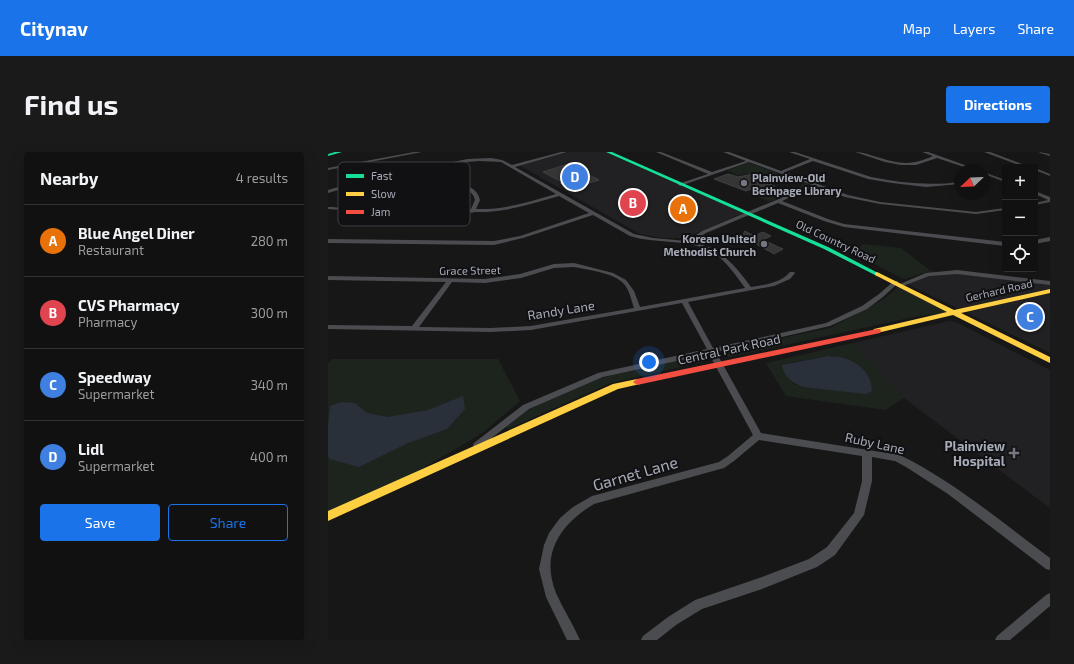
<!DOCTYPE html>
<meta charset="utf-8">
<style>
body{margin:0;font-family:"Exo 2",sans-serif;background:#1a1a1a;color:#f1f3f6}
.controls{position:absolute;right:12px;top:12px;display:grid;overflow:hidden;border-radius:4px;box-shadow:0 4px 16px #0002}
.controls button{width:36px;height:36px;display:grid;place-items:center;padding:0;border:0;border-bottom:1px solid #303131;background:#111;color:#f1f3f6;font:20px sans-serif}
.compass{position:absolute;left:626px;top:12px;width:36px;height:36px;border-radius:50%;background:#111;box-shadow:0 4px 16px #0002;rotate:247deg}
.you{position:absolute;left:321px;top:210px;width:14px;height:14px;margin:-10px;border:3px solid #fff;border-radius:50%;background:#1a73e8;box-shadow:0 0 0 6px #1a73e833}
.badge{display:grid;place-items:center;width:26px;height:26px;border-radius:50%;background:#1a73e8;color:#fff;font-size:13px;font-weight:700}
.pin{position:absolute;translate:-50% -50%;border:2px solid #fff;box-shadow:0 1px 4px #0006}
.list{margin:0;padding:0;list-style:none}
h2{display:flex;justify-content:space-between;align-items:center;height:52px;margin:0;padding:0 16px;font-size:17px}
h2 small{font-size:13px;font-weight:400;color:#9c9d9f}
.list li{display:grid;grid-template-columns:26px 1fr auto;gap:12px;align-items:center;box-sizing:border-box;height:72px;padding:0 16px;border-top:1px solid #303131}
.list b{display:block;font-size:15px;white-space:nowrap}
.list p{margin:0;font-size:13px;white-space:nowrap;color:#9c9d9f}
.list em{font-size:13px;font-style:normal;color:#9c9d9f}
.actions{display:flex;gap:8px;padding:12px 16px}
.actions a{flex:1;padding:9px 0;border:1px solid #1a73e8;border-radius:4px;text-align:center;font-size:14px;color:#1a73e8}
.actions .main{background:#1a73e8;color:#fff}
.icon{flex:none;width:22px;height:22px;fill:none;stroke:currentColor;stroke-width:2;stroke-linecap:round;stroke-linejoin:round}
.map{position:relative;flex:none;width:722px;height:488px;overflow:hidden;border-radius:4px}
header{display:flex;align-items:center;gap:24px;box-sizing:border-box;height:56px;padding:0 20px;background:#1a73e8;color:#fff}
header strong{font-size:19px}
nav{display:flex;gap:22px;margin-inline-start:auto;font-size:14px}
.intro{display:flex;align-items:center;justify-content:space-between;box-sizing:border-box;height:96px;padding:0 24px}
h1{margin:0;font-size:28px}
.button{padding:10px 18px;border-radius:4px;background:#1a73e8;color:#fff;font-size:14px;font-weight:700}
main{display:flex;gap:24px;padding:0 24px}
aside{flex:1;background:#111;border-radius:4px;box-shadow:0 4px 16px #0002}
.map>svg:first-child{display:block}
</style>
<header>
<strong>Citynav</strong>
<nav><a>Map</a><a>Layers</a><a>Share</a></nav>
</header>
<div class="intro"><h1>Find us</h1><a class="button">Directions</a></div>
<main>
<aside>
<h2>Nearby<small>4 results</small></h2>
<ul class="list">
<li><span class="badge" style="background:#e8710a">A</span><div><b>Blue Angel Diner</b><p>Restaurant</p></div><em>280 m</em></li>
<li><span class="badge" style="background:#e0444e">B</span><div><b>CVS Pharmacy</b><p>Pharmacy</p></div><em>300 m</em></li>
<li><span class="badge" style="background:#3f7fe0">C</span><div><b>Speedway</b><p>Supermarket</p></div><em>340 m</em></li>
<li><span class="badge" style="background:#3f7fe0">D</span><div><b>Lidl</b><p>Supermarket</p></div><em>400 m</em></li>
</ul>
<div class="actions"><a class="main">Save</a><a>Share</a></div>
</aside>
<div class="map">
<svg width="722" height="488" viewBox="0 0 722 488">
<rect width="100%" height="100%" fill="#171717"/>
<path fill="#212123" d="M240,0H277L415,61L357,86H333L312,82L191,13Z
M603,119L722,132V201L575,130Z
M621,169L628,170L722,218V356L576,246L525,191Z"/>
<path fill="#1d241e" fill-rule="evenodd" d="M421,11H422L481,33L464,40L460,39L475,33L465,29C454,33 446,32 435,28L440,26L427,21L421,23L416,22L409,24V23L399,18Z
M449,38L458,43L441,50L421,40L428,39L437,42Z
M536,92L573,96L603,119L576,127L522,100Z
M572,134L622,160L586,165L402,205H400L396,201L397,198L502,176L553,149Z
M525,191L576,246L557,258L458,244L438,211ZM500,204H509L475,235L466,232L455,217L462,211Z
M371,204L375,210L283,231L180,277L178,276L182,270L191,263L206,255L269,228L284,223Z
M4,207H170L192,249L157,279L141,289L85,322L0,362V211Z"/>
<path fill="#293039" d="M500,204C521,204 543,215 544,239L538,242L475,235C464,231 456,225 454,213Z
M135,244L137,257L119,277L80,291L31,315L2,307L0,304V275L2,254L14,250L27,251L39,261L59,265L100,258Z"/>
<path fill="#353536" stroke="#3f4043" d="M240,12L271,28L241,37L232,31L234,30L215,20Z
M400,22L410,25L426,22L439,26L432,29L447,34L442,36L446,38L437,42L424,37L418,39L386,27Z
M303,46L316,47L305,60L292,58Z
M352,53L364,54L357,64L345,62Z
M417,79L426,84L435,80L443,84L435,88L455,97L446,102L414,84Z"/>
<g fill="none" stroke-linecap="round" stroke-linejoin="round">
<path fill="#4b4c50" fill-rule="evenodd" d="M86,0H94L0,18V16Z
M233,0H239L187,15L306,82L325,86L359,89L374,79L484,33L421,10L352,34L350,33V32L380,22L328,0H333L384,20L418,9L395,0H401L453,19L482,7L461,0H467L543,25C573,31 602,34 632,30V32L598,35L564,31L540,27L485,9L457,20L520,43L552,50L648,60L677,56V58L648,62L552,52L517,45L488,34L454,49L500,67L516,72L677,90V94L516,75L496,69L450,51L378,81L364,90C393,96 406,112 423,135C436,133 453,131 462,120H466L467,121L462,127L446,134L360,150L385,196L498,171L534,154L551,142L566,129H570V131L555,145L539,157L502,174L388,200L433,281L572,303C625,329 675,371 722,406V418L718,417L620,342L578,315L567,309L544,305V329L536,363L507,403L489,415L434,437L374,457L348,473L329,488H313L315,484L340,465L367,448L434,425L481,407L499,395L526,361L534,329V304L431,288L406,309L396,316L266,352C233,372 212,401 228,441C235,457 245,472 252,488H239L218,445L211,417L216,393L221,381L232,366L245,355L264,344L391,310L400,304L425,283L381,202L275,225L201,257L152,295L149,297L146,295L145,293L146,291L195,253L270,221L379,197L354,151L203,178L163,180L0,177V173L84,174L118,130L0,128V124L157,127L192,122L226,112L246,111L285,121L298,128L306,139L312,155L417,136C409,125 400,112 389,103C364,85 330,93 302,84L265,63L195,86L166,93L0,91V87L166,89L192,84L261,61L231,44C202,52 177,61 146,60L144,61L142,60H48L0,57V55C14,55 33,59 46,57C52,56 59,48 64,45C81,37 146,18 152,48L148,57C176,58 201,50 228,42L173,10L151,9L128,11L41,29L0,41V38L41,26L140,7L163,6L174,8L184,13ZM120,34C129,35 145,36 147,48L143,57H54C72,42 96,36 120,34ZM246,115C261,118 282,120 294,130C301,136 303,147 306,156L203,174L163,176L91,175L124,130L157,131L193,126L226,116Z
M527,0C535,0 542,3 549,5C572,12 583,14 605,4L594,0H600L651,18H645L609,6L588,13H573L557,10Z
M656,0H662L702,15H696Z
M711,0L722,2V4L712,1Z
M707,16L722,22V24L707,18Z
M656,20L677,28V30L656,22Z
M707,39L722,45V50L707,53V51L720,48L707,42Z
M722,85V89L707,92V88Z
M629,118L722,129V133L629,122L601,124L575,134L573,135L570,133L598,121Z
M722,441V454L682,488H667L669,484L718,443Z"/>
<path fill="#16e098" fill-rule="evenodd" d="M7,0H14L0,4V2Z
M278,0H284L500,95L552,122L549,124L547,123L496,97Z"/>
<path fill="#ffcf43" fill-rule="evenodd" d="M549,120L626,158L722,137V141L633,161L722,205V211L625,163L549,181H546L545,179L546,177L619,160L547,123V121Z
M309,227L312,228L313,230L312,232L290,237L0,369V359L285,232Z"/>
<path fill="#f24e42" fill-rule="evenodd" d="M549,177H552L553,179L552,181L309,233L305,230L309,227Z"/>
</g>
<g fill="#757780" stroke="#111113" stroke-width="1.5">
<circle cx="416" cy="31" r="4"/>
<circle cx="436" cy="92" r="4"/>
<path d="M684 295h4v4h4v4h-4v4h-4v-4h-4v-4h4z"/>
</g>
<g text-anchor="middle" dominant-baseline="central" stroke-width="4" stroke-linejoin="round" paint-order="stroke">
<g font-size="11" font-weight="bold" fill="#a7abb8" stroke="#111113" text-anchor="start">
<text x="424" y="25">Plainview-Old<tspan x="424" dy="13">Bethpage Library</tspan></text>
<text x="428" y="86" text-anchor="end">Korean United<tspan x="428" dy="13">Methodist Church</tspan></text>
</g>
<g font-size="11" fill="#a7abb8" stroke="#111113">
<text transform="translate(508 89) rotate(25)">Old Country Road</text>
<text transform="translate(142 118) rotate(-1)">Grace Street</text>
<text transform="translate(671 138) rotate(-13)">Gerhard Road</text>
</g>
<g font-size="13" fill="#a7abb8" stroke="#111113">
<text transform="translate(233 158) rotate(-9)">Randy Lane</text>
<text transform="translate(401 197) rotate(-12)">Central Park Road</text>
<text transform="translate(547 291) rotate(12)">Ruby Lane</text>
</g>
<g font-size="13" font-weight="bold" fill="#a7abb8" stroke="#111113" text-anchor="end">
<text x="677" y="294">Plainview<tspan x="677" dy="15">Hospital</tspan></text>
</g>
<g font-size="16" fill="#a7abb8" stroke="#111113">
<text transform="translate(307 321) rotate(-16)">Garnet Lane</text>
</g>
</g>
<rect x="10" y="10" width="132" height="64" rx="6" fill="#111113" stroke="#3e3f45" stroke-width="1"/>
<rect x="18" y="22" width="18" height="4" fill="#16e098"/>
<rect x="18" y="40" width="18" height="4" fill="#ffcf43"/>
<rect x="18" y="58" width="18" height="4" fill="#f24e42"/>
<g font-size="11" fill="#a7abb8">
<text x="43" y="28">Fast</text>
<text x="43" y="46">Slow</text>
<text x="43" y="64">Jam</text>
</g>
</svg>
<div class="controls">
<button>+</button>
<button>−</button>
<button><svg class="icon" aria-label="locate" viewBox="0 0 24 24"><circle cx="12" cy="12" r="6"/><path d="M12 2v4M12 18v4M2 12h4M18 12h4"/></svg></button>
</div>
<svg class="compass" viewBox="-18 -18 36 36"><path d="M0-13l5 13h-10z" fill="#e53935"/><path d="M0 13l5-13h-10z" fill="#9c9d9f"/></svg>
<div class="you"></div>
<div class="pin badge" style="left:355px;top:57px;background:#e8710a">A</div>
<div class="pin badge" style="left:305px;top:51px;background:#e0444e">B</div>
<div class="pin badge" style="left:702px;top:165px;background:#3f7fe0">C</div>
<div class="pin badge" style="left:247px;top:25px;background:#3f7fe0">D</div>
</div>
</main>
